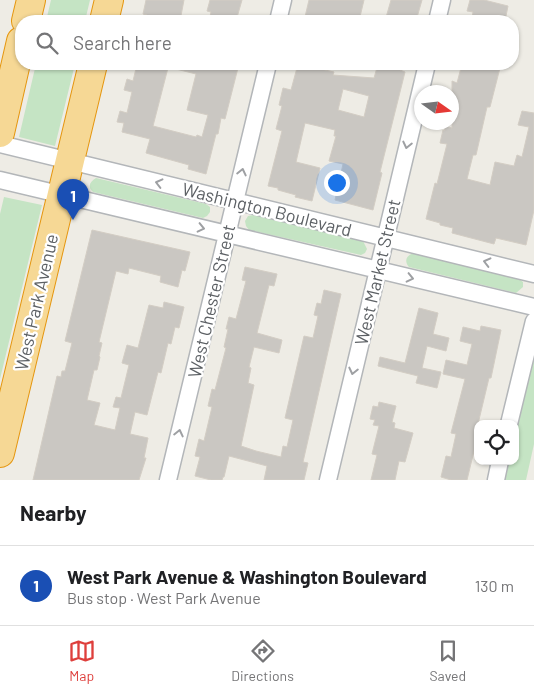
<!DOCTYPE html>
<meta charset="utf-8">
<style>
body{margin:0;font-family:Barlow,sans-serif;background:#f6f6f6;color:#202124}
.controls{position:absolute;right:15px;bottom:15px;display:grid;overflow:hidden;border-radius:10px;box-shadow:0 1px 4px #0004}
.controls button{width:45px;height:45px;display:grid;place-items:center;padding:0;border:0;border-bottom:1px solid #e0e0e0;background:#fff;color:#202124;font:25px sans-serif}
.compass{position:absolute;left:414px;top:85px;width:45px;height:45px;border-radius:50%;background:#fff;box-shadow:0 1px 4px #0004;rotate:104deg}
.you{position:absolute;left:336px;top:182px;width:18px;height:18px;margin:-12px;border:4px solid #fff;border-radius:50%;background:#1a73e8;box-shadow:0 0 0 8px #1a73e833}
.badge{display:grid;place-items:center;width:32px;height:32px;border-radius:50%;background:#de3f3c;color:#fff;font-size:16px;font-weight:700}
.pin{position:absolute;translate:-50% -41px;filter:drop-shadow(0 1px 2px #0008)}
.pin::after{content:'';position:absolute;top:26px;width:18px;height:15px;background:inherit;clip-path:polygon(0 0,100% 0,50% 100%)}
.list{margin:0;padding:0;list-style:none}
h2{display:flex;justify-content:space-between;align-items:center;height:65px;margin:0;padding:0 20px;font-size:21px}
h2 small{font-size:16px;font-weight:400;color:#757577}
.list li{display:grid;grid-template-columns:32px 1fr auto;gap:15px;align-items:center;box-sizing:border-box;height:80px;padding:0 20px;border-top:1px solid #e0e0e0}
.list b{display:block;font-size:19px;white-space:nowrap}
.list p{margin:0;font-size:16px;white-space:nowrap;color:#757577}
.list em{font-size:16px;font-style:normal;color:#757577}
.icon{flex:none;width:28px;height:28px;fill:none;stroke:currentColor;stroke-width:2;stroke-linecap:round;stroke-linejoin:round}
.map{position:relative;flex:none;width:534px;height:480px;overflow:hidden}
.search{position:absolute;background:#fff;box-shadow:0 1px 4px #0004;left:15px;right:15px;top:15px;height:55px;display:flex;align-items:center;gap:12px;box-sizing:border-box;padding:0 18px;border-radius:20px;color:#757577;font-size:19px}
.sheet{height:145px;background:#fff}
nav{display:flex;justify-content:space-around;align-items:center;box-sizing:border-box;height:70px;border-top:1px solid #e0e0e0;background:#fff;font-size:14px;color:#757577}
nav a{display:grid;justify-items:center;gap:2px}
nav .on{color:#de3f3c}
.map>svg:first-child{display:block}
</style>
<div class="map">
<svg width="534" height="480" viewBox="0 0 534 480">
<rect width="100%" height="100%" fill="#eeece5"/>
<path fill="#c5e4c4" d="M51,0H90L85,21H46Z
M36,64H75L55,146L19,137Z
M96,178L206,204L210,207V212L207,216L203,218L93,192C87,186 90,182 96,178Z
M4,197L42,205L0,379V214Z
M253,215L363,241L367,249L365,253L361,255L249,230L246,226L245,221L248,216Z
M413,253L519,279L523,282V287L516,293L409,267C404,261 406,256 413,253Z
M534,357V444L526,480H504L509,461H515V435Z"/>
<path fill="#cac7c2" stroke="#d3cdc4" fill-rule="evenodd" d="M146,0H184L180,21H146L147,15L143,14Z
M210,0H242L236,21H209L211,12L207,11Z
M309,0H364L359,21H304Z
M391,0H422L416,21H385Z
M470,0H484L508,6L505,21L488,17L487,21L472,18L473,12L467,11Z
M137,64H169L153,126L196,137L197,135L202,137L208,115L187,110L196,74L172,68V64H239L225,119L221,118L218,134H216L206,174L188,169L189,165L146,153L150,139L122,132L124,123L117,122L120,111L127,113L132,92L124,90L127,79L133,81Z
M298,64L334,72L333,75L374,78L378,64H402L400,70L405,72L380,172L382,173L373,210L335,200L343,164L329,161L336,136H334L335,130L305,123L296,162L320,168L312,201L295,197L296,195L278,190V188L268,186L282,131L276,129L282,106L279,105L283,88L291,90ZM343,89L369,96L364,117L338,110Z
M462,64H501L490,107H487L476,155H473L467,179L490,185L495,162L514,166L517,155L522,157L529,127L518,125L522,111L534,113V210L526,245L496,238L494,244L452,233L453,228L440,225V223L426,219L435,183L437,184L447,144L440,143L443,130L444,131L445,126L452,128V81L457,83Z
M92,230L190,252L185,271L182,270L178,287L160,282L161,276L129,268L128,274L116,271L99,342L102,343L99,356L100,357L97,370H94L87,400L100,403L94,425L115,430L120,408L113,407L116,397L121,398L129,365L122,363L127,345L138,348L149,305L163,308L164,302L184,307L179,328L175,327L171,344L168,343L161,373L158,372L147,415L135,412L130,434L148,438L144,458H146L139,480H33L57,376L61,377L62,371H65L72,343L65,341Z
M245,267L277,274L274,286L269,285L257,333L282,340L279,353L254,347L249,367L251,368L248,383L254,385L241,446L256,451L281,457L283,446L287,447L293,420L285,418L304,336L313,338L318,316L314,315L317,303L321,304L324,290L341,294L303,462L308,463L304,480H264L267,466L229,456L224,477H223L222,480H211L195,476L200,457L195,456L199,439L204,441L212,407L208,406L212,389L215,390L226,348L224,347L228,329H226L229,317L236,319L246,281L242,280Z
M419,308L438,313L433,334L449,338L446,351L427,346L422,368L441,372L437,388L416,383L418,376L378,366L380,357L405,363Z
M481,326L501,330L491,378H489L478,424L475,447L467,480H451L441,477L446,456L451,457L456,434L451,433L465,379L443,374L446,360L467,365L472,344L460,341L463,327L480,331Z
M379,402L396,406L392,422L395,423L394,428L413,433L405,462L399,461L395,480H371L377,455L372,454L379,426L373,425L375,420L370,419L373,406L378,407Z"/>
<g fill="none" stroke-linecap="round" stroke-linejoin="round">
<g stroke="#b3b6b9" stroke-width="19">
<path id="street" d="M278,21L283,0
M437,21L442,0
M0,144L534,274
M0,180L534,307
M509,424L534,321
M168,480L268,64
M328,480L427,64
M496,480L500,461"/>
</g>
<g stroke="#e5960f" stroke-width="30">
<path id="highway" d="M26,21L31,0
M104,21L109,0
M0,133L21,41
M0,453L93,64"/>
</g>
<use href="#street" stroke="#fff" stroke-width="16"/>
<use href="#highway" stroke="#f6d895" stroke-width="28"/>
</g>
<defs><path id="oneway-chevron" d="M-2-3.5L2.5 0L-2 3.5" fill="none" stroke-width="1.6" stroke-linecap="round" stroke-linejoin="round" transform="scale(1.25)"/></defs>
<g stroke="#9ea0a3">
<use href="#oneway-chevron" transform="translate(407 145) rotate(103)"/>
<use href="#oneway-chevron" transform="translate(242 172) rotate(-77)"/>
<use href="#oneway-chevron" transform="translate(159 183) rotate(-166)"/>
<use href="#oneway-chevron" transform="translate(201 228) rotate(13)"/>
<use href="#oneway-chevron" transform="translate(487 262) rotate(-166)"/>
<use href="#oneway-chevron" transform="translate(410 278) rotate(13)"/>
<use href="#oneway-chevron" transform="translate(353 371) rotate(103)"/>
<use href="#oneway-chevron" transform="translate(179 433) rotate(-77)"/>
</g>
<g text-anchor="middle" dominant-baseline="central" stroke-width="4.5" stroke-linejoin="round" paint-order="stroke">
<g font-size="18" fill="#5d6165" stroke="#fff">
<text transform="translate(267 209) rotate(14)">Washington Boulevard</text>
<text transform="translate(377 272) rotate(-77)">West Market Street</text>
<text transform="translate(211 301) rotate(-77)">West Chester Street</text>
<text transform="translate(36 302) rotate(-77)">West Park Avenue</text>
</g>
</g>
</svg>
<div class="controls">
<button><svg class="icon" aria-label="locate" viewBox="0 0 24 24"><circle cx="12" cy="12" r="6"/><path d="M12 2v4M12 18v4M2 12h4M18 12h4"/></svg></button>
</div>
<svg class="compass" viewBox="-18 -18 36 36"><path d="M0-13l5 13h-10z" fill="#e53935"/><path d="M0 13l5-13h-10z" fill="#757577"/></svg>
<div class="you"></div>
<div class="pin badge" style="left:73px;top:220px;background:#1a4fb4">1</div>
<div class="search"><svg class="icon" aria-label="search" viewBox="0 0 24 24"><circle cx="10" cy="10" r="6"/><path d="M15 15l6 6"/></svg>Search here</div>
</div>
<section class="sheet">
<h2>Nearby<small></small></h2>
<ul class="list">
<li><span class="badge" style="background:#1a4fb4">1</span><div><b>West Park Avenue &amp; Washington Boulevard</b><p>Bus stop · West Park Avenue</p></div><em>130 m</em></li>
</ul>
</section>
<nav>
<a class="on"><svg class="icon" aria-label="map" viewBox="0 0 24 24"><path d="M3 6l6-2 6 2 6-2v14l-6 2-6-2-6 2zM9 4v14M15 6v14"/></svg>Map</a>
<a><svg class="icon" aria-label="directions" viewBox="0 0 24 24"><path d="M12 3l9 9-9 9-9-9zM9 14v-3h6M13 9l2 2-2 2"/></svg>Directions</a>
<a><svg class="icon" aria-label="saved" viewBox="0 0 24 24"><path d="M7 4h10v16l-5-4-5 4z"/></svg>Saved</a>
</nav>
